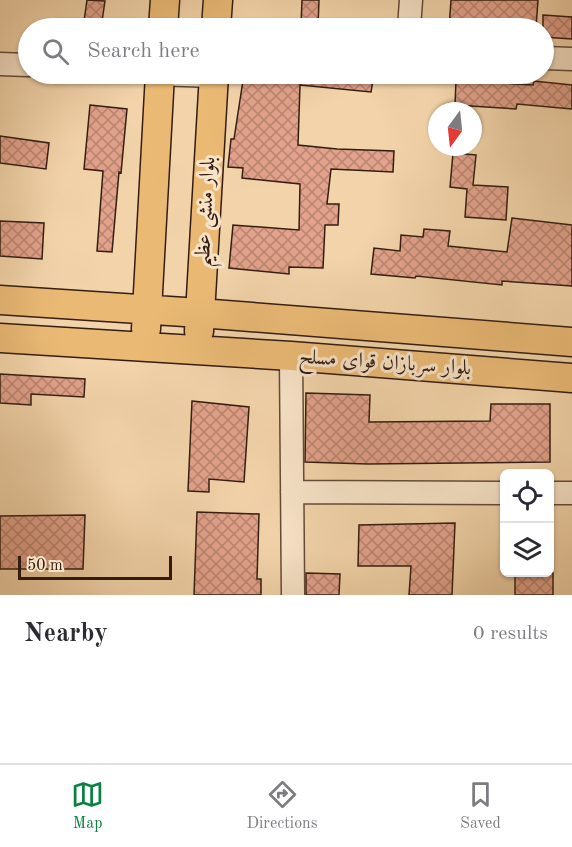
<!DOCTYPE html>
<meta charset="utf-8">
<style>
body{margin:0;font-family:"Old Standard TT",Amiri,serif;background:#f7f7f7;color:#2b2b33}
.controls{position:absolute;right:18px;bottom:18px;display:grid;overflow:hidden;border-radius:9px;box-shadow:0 2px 4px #0004}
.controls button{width:54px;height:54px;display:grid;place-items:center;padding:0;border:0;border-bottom:2px solid #e1e1e2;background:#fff;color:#2b2b33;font:30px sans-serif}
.compass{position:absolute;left:428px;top:102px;width:54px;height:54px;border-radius:50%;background:#fff;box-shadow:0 2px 4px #0004;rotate:195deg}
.scale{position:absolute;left:18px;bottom:15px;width:154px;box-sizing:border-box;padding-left:6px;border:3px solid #351c11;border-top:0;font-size:16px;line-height:21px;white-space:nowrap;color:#351c11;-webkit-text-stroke:4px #f7e3c8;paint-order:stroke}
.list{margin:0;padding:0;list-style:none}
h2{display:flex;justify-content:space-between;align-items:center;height:78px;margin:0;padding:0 24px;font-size:26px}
h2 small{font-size:20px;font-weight:400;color:#7c7c81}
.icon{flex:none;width:33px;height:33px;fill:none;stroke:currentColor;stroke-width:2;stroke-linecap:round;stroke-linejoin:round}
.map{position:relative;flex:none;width:572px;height:595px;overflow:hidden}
.search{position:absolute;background:#fff;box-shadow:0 2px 4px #0004;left:18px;right:18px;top:18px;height:66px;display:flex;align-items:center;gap:15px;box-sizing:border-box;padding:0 21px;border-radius:33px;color:#7c7c81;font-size:22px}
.sheet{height:168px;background:#fff}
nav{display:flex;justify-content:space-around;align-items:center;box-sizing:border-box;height:84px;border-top:2px solid #e1e1e2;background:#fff;font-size:16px;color:#7c7c81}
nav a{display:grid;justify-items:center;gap:3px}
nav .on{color:#0b8043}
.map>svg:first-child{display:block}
</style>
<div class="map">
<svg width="572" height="595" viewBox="0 0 572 595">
<defs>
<pattern id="building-cross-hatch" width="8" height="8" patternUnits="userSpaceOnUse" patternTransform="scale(1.5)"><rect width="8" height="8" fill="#e2a28b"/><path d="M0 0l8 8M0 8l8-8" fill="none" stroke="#b88370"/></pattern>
</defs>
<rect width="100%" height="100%" fill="#f3d4aa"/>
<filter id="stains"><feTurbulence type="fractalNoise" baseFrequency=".00333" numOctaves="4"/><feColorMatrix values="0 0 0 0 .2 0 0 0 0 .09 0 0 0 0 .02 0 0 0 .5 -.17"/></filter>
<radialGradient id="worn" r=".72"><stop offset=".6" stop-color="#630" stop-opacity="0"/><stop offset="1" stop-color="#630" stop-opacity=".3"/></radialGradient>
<path fill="url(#building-cross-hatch)" stroke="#351c11" stroke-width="1.5" d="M87,0L105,1L101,28H83Z
M302,0H319L318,26L301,25Z
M451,0H538L536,28H449Z
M543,15L572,17V39L543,37Z
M244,74H374L371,92L300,85L298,145L337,149L394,151L393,172L331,169L327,204H339L338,225H325L323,268L289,267V274L229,268L233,225L299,230L300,184L242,178L243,168L228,167L231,139H234Z
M456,80L533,85L534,81L572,85V109L517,104L516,109L455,105Z
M90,105L127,109L121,173L119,172L112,252L97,251L103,171L84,169Z
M0,136L49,143L46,169L0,163Z
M453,153L476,155L473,185L508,187L506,220L465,217L467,189L450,187Z
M512,218L572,225V286L502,281V285L416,276L415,278L371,274L374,248L400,251L401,235L423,237L424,229L450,231L448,246L507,252Z
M0,221L44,223L42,259L0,256Z
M0,374L85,379L84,397L31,394V405L0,403Z
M306,393L370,395L369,422L490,421L491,404H550V462L368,464L305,462Z
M192,401L249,407L244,482L209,479V492L188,491Z
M197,512L259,514L257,579H261V595H194Z
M85,515L83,569H0V516Z
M455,523L452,595H409L411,566H358L359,525Z
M306,573L340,574L339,595H306Z
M515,573H553V595H515Z"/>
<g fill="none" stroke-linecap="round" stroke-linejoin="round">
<g stroke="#644a37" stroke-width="25">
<path id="minor" d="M409,28L411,0
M544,58L572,59
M0,64L28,65
M156,74L214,76
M291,356L293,595
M292,492L504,493
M550,493H572"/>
</g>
<g stroke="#351c11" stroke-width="31">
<path id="major" d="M163,28L165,0
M216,28L218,0
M0,300L200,313L572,342
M146,329L160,74
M199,331L214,74
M0,338L291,356L572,378"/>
</g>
<use href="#minor" stroke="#f7e3c8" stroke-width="22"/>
<use href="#major" stroke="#eaba75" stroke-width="28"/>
</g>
<g text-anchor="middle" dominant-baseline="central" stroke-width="6" stroke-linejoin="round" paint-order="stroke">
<g font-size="21" fill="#351c11" stroke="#f7e3c8">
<text transform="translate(206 212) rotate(-87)">بلوار منشی عظیم</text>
<text transform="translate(385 363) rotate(4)">بلوار سربازان قوای مسلح</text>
</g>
</g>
<rect width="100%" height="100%" filter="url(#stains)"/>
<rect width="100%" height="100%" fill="url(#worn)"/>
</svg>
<div class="controls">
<button><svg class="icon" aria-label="locate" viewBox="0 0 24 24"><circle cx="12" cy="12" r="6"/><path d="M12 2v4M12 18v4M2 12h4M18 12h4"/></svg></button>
<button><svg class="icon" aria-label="layers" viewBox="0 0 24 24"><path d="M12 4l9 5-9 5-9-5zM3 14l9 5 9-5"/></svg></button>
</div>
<svg class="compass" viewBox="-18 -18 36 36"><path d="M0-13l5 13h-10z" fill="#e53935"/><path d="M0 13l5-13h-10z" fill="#7c7c81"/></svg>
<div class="scale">50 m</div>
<div class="search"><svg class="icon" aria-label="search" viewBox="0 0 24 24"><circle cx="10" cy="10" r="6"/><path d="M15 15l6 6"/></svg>Search here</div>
</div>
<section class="sheet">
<h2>Nearby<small>0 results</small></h2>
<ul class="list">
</ul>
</section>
<nav>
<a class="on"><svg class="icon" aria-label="map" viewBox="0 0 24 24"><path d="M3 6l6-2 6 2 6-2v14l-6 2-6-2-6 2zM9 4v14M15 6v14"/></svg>Map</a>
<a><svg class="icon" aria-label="directions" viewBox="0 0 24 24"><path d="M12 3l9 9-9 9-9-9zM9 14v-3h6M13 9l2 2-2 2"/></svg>Directions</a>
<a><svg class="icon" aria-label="saved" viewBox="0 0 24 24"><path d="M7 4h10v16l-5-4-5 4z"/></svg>Saved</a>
</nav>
